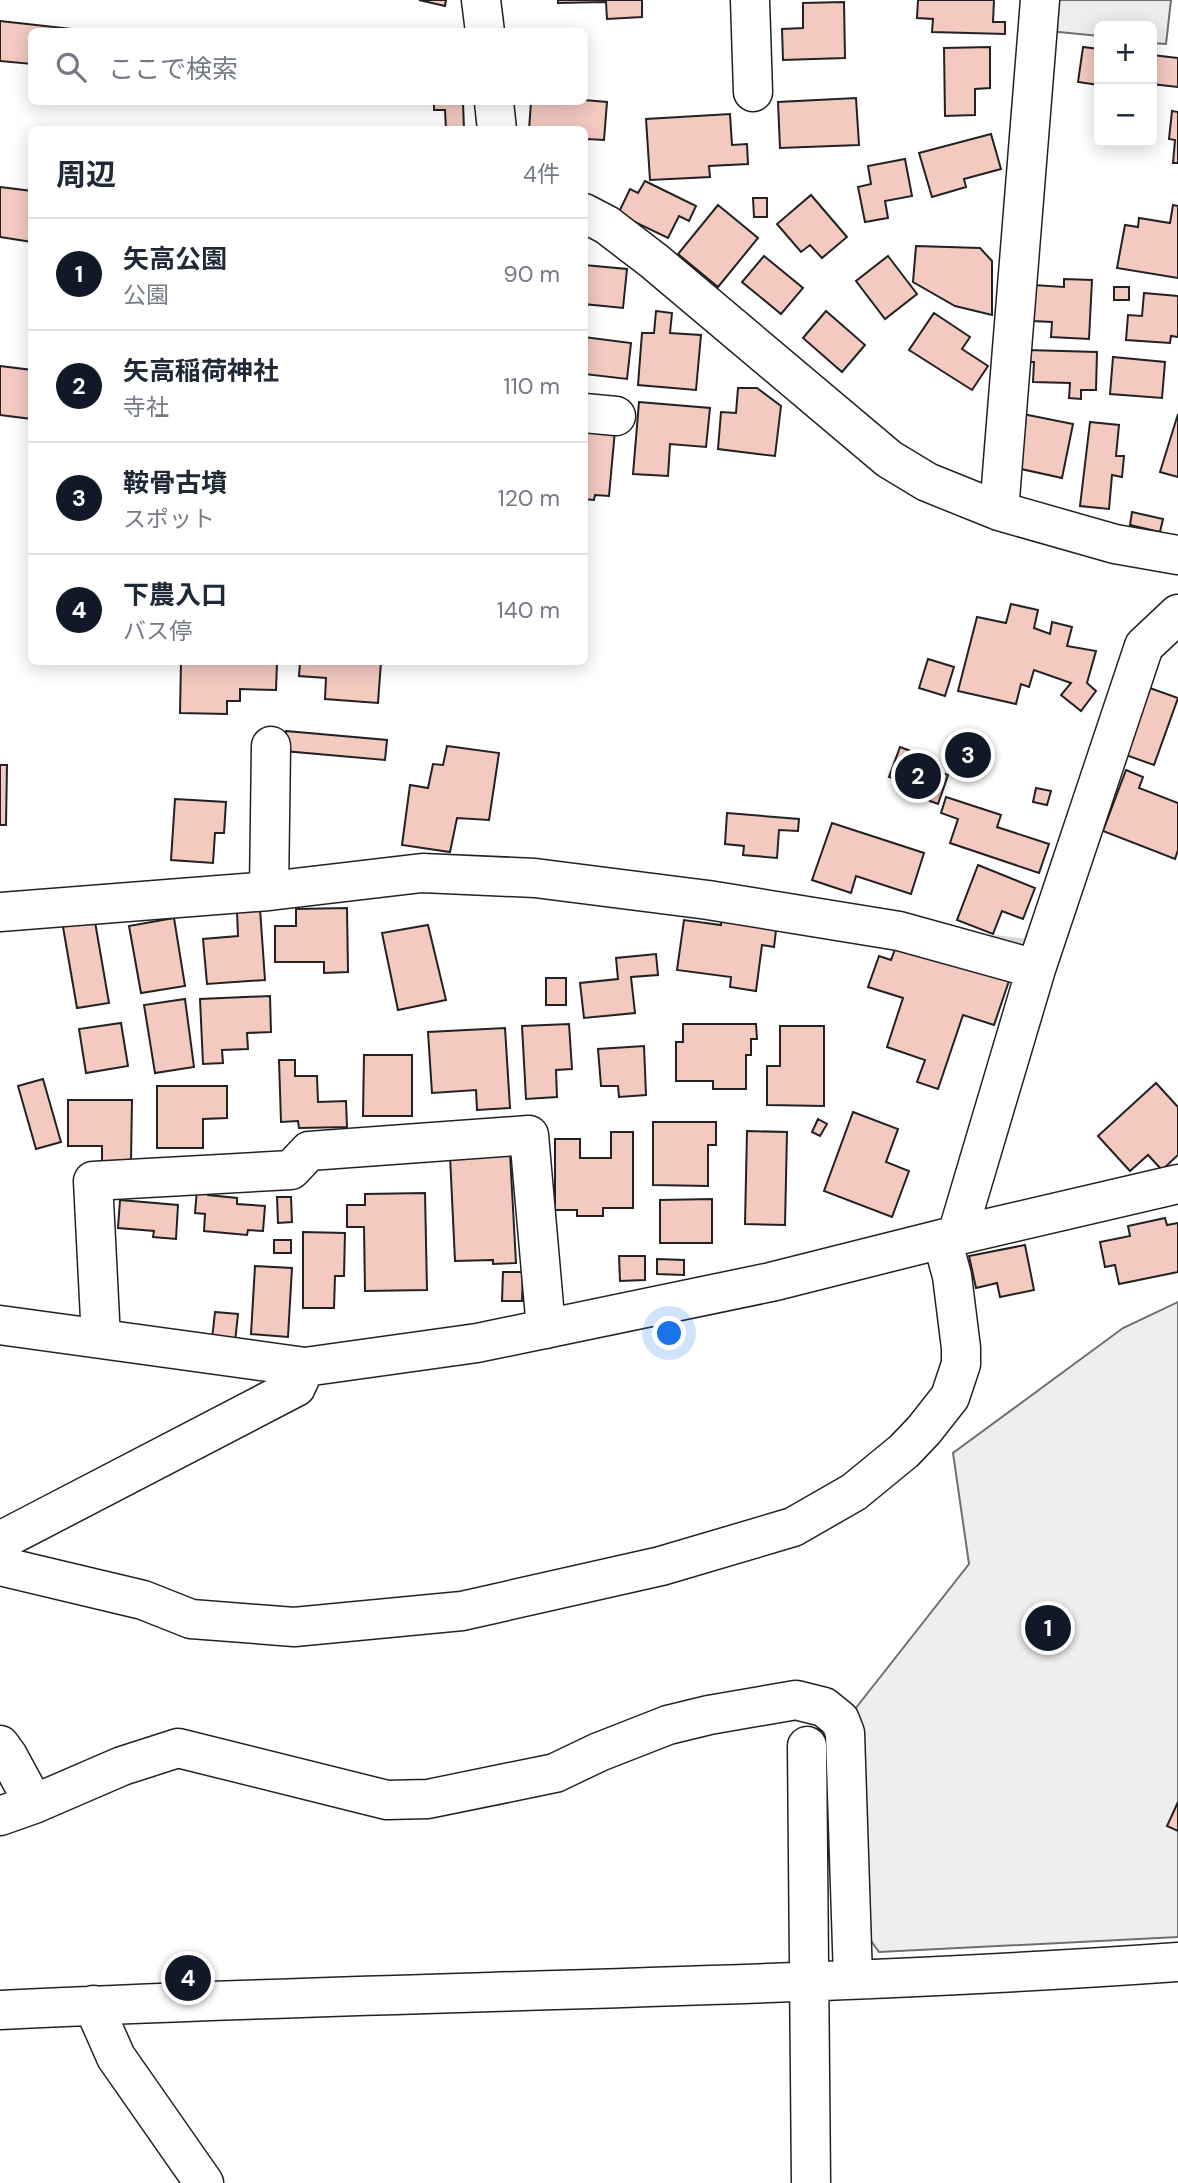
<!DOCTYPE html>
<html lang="ja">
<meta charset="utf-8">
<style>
body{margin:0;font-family:"DM Sans","Noto Sans JP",sans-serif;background:#f2f2f3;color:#1f2937}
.controls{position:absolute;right:21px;top:21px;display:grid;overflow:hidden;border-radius:10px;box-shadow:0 4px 18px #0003}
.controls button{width:63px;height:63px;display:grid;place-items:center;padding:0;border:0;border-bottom:2px solid #e0e1e3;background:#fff;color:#1f2937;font:35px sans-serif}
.you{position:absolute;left:670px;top:1334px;width:24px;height:24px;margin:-18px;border:5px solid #fff;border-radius:50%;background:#1a73e8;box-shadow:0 0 0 10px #1a73e833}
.badge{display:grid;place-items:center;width:46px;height:46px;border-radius:50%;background:#111827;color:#fff;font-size:23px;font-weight:700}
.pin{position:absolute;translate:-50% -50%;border:4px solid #fff;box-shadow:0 2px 7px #0006}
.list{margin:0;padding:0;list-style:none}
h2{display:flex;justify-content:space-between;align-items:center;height:91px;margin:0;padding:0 28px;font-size:30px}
h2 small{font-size:23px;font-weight:400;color:#747a83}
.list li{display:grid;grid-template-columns:46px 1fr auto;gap:21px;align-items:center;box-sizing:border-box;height:112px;padding:0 28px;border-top:2px solid #e0e1e3}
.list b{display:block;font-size:26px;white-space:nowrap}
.list p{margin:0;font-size:23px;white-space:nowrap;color:#747a83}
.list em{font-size:23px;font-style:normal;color:#747a83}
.icon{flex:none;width:38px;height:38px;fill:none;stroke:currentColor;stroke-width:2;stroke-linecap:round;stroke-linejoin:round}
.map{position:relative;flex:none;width:1178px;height:2183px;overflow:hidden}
.search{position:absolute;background:#fff;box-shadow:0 4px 18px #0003;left:28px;top:28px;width:560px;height:77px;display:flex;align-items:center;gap:18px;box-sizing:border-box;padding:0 24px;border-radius:10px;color:#747a83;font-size:26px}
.panel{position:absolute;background:#fff;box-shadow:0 4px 18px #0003;left:28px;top:126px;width:560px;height:539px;border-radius:10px}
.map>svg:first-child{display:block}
</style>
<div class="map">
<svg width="1178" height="2183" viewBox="0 0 1178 2183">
<rect width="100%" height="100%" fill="#fff"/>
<path fill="#eee" stroke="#6f6f6f" stroke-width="2" d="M1178,1302V1937L879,1952L841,1899L837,1732L969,1564L953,1453L1123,1328Z"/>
<path fill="#ededed" stroke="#6f6f6f" stroke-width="2" d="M1052,0H1171L1166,44L1152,43V26H1099V36L1049,31Z"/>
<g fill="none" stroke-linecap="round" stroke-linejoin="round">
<path stroke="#d9d9d9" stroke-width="10" d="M996,940L1028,944L1030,936"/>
</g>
<path fill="#f3c9c0" stroke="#222" stroke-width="2" d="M419,0H446L445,6Z
M558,0H642V17L607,19L606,2L558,3Z
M918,0H994L993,22H1005V34L932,32L933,19L917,18Z
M844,2L845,58L783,60L782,29L803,28V3Z
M0,21L99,32H32V64L0,61Z
M990,47V88L975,89V115L945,116L944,48Z
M1083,47L1099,49V85L1078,82Z
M1152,55L1178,58V87L1152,84Z
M856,98L859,145L780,148L778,102Z
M584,100L607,102L604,140L587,139L586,156L584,130H529L531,102Z
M434,102H463L464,130H446L445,110H434Z
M1172,111L1178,112V163H1173L1175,140L1169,139Z
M730,114L732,145L747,144L748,164L709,166L710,177L650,180L646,119Z
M991,134L1001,169L964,179L966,187L932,197L919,153Z
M905,159L912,196L885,201L888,218L865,222L858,187L871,184L868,166Z
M645,181L696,206L689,221L679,216L668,238L618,214L630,189L638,193Z
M0,187L32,191V242L0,237Z
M811,195L847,237L822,258L810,245L801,252L777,224Z
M753,198H767V217H754Z
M718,205L758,238L718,287L678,254Z
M1173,205L1178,206V278L1117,268L1125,225L1138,227L1139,218L1170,223Z
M916,246L980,248L992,261V315L955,306L913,282Z
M764,256L803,288L781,314L742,282Z
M888,256L917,294L885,319L856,281Z
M584,265L627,269L623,308L584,304Z
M1064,279L1092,280L1089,339L1051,337L1052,322L1032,321L1034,285L1064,287Z
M1114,287H1129V300H1114Z
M1144,293L1178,296V337L1171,336L1170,343L1126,340L1128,315L1142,316Z
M656,311L672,313L670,333L701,335L696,390L638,385L642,333H654Z
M826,311L865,345L842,372L803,338Z
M934,313L970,337L962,349L988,366L972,390L909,350Z
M584,337L631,343L627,379L585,374L584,383Z
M1027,350L1097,352L1096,390H1081V399L1069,398L1070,383L1033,382L1034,362H1027Z
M1113,357L1165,362L1162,398L1110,394Z
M0,366L32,370V419L0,415Z
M738,388H757L781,406L775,456L718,449L721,412L736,413Z
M639,402L710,408L706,447L670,444L668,476L633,474Z
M1023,414L1073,424L1062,478L1012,467Z
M1178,414V477L1160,472Z
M1090,422L1119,425L1116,456H1124L1122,477L1112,475L1109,509L1080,506Z
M584,428L615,430L609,496L595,495L594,500L584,499Z
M1132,512L1163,519L1160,532L1130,525Z
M1011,604L1038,610L1034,628L1050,634L1052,622L1072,627L1067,646L1096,651L1087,683L1096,691L1081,711L1061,695L1071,683L1034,670L1029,687L1021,684L1016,704L958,691L977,617L1006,623Z
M928,659L954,667L945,696L919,688Z
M181,662H277L276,690L240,689V701H227V714L180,713Z
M300,662H381L378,703L325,699L326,678L299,676Z
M1147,687L1178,698L1154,765L1123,754Z
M286,731L387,740L385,760L284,751Z
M447,746L499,753L489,820L457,818L450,852L402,845L410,785L428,788L433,764L443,765Z
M900,747L932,759L930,768L948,775L938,804L906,792L909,784L889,777Z
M0,765H7L6,825H0Z
M1126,770L1143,777L1139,788L1178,803V850L1175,859L1103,831Z
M1036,788L1051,791L1047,805L1033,802Z
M946,797L1001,815L997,827L1049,844L1039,873L950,843L958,819L941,813Z
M175,799L226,802L224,833H215L213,863L171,860Z
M727,813L799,819L798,831L779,830L777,858L743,855L744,846L725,844Z
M832,823L924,853L911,894L856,876L851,893L812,880Z
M978,865L1035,888L1023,919L1002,911L993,934L957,920Z
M347,908L348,972L324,973V962H275V926H296V909Z
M260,909L265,980L207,984L203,939L238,936L237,911Z
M722,915L777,922L774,947L762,945L756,991L730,987L731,977L677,970L684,920L721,925Z
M94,916L109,1003L77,1008L62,921Z
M174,918L185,986L141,993L129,926Z
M428,925L446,1000L398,1010L382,933Z
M897,944L1009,981L994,1025L963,1015L938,1089L917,1082L925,1060L887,1047L903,998L868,987L879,956L891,960Z
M656,954L658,975L631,977L635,1013L584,1018L580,983L618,979L616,958Z
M546,978H566V1005H546Z
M270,996L271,1032L247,1033L248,1049L222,1050L223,1063L203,1064L200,999Z
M185,999L194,1067L155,1073L144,1005Z
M121,1023L128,1066L86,1073L79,1029Z
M569,1024L572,1069L556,1070L557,1097L526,1099L522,1026Z
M683,1024H756L757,1039H751V1055H746V1089H713V1081H676V1042H683Z
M780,1026H824V1106L767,1105V1066H780Z
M505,1028L510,1108L477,1110L476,1090L432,1093L428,1032Z
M644,1046L646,1095L619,1097L618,1086H601L598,1049Z
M364,1055H412V1116H363Z
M279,1060H295V1076H317L318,1102L346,1101L347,1127L299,1128L298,1121L281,1122Z
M43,1079L61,1142L36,1149L18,1086Z
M1156,1083L1178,1107V1155L1162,1170L1148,1155L1130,1171L1098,1136Z
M157,1086H227V1118L203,1119V1148H157Z
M68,1100H132L131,1161H102V1146H68Z
M853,1112L898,1129L886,1162L909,1171L892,1217L824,1191Z
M818,1119L827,1124L820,1136L812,1132Z
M653,1122H716V1145H708V1186L653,1185Z
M747,1131L787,1132L785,1225L745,1224Z
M611,1132H633V1208H603V1216H577V1210H555V1139H580V1158H611Z
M510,1153L516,1263L493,1264V1260L455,1261L450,1156Z
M197,1189L208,1190V1195L237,1198V1204L265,1206L263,1231L248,1230L247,1235L204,1231L205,1214L195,1213Z
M425,1193L427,1290L365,1291L364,1227H347V1205H365V1194Z
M277,1197H291L292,1222L278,1223Z
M712,1199V1243H660V1200Z
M120,1200L178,1205L176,1239L153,1237L154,1231L118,1228Z
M1165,1218L1167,1225L1178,1223V1272L1119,1284L1115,1265L1105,1267L1100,1242L1130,1236L1128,1226Z
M303,1232L345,1233L344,1276H335L334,1308H303Z
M274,1240H291V1253H274Z
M1025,1245L1034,1290L1000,1297L997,1283L976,1288L969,1256Z
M619,1256H645V1280L620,1281Z
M657,1259L684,1260V1275L657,1274Z
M255,1266L292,1268L288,1337L251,1334Z
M503,1272H523L522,1301H502Z
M215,1312L238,1314L235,1342L212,1339Z
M1178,1802V1831L1167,1826Z"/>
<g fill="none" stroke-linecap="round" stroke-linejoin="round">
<g stroke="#222" stroke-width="41">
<path id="minor" d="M481,0L485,32
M750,0L753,92
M494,102L497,130
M584,213L607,225L654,261L889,459L927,482L999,511L1115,544L1178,555
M584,413L616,416
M999,511L1040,0
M269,891L271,746
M0,912L269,891L422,873L535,878L708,900L899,931L1036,969
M957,1235L1036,969L1144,646L1178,614
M0,1325L305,1367L477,1343L771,1282L942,1239L1178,1184
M101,1339L93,1181L291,1170L309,1151L529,1135L546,1329
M0,1541L296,1387L305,1367
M0,1566L143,1600L191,1619L294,1627L462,1611L661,1566L793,1527L854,1492L904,1451L924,1430L950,1397L961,1364V1348L952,1276L942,1239
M0,1745L8,1756L34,1804
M807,1746L811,2183
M0,1816L34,1804L122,1766L178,1748L387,1800L428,1799L555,1773L599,1752L668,1725L709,1715L796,1700L824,1707L840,1720L845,1733L853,1978
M93,2005L116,2057L204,2183
M0,2010C392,1990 786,1990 1178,1962"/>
</g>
<use href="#minor" stroke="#fff" stroke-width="38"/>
</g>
</svg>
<div class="controls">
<button>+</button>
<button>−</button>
</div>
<div class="you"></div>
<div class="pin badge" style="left:1048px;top:1628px">1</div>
<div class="pin badge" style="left:918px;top:776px">2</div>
<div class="pin badge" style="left:968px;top:755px">3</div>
<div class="pin badge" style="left:188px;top:1978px">4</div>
<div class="search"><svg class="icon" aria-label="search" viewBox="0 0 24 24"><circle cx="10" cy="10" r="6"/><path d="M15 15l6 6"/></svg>ここで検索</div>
<section class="panel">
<h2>周辺<small>4件</small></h2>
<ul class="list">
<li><span class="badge">1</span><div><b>矢高公園</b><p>公園</p></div><em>90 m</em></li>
<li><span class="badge">2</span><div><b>矢高稲荷神社</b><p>寺社</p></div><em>110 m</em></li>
<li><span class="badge">3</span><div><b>鞍骨古墳</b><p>スポット</p></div><em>120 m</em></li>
<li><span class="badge">4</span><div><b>下農入口</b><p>バス停</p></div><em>140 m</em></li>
</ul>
</section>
</div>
